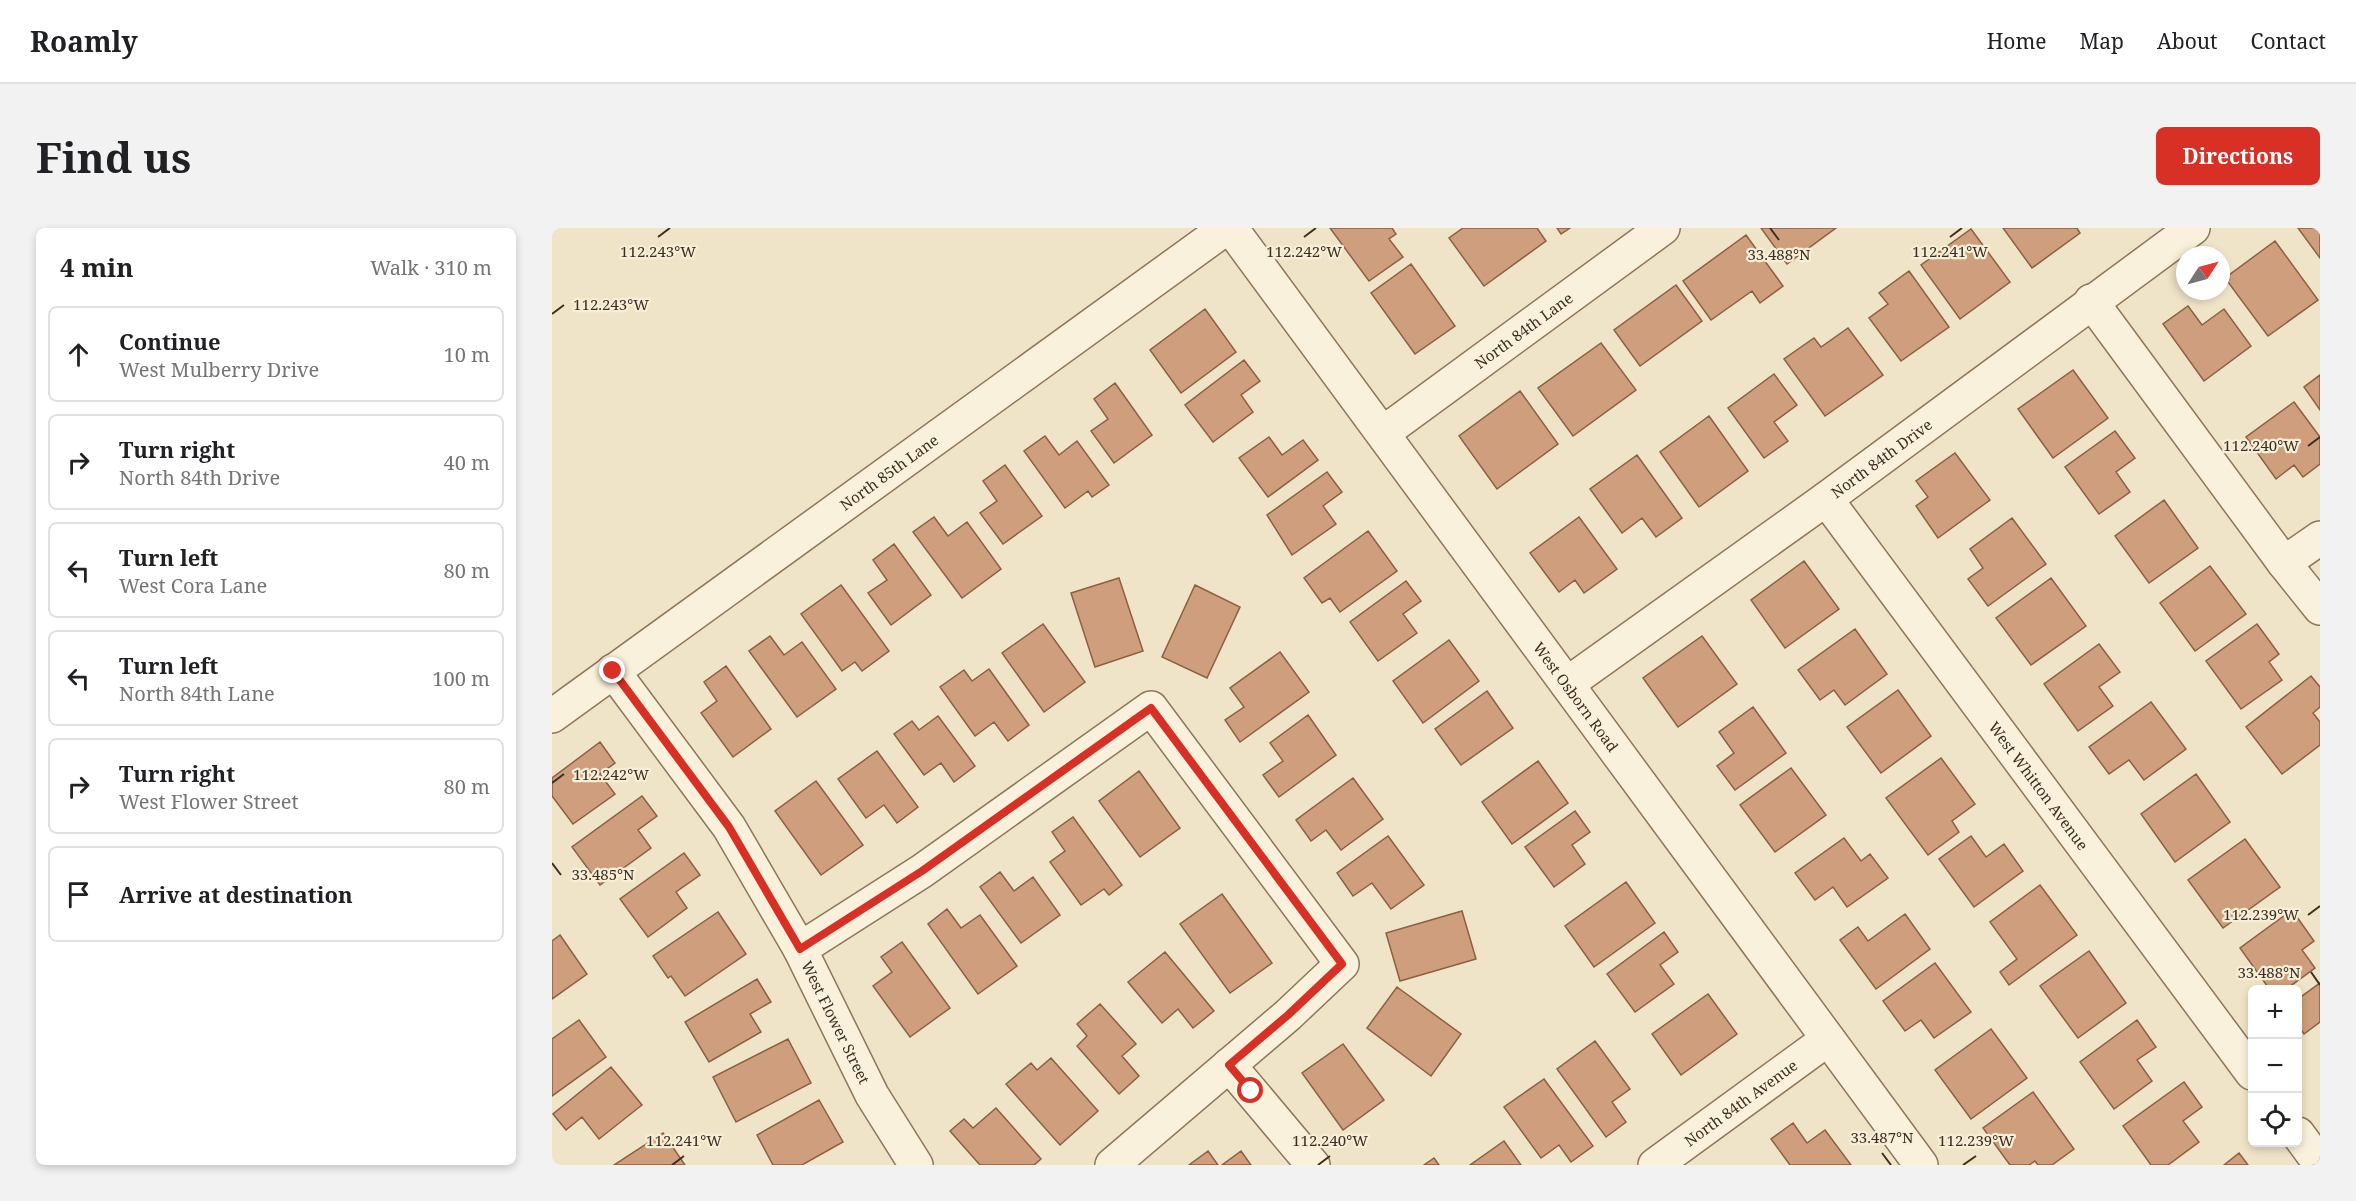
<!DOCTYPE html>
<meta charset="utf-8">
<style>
body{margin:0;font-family:"Noto Serif",serif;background:#f2f2f2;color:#202124}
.controls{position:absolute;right:18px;bottom:18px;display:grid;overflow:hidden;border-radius:9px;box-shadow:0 3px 9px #0003}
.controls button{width:54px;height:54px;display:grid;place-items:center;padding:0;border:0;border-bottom:2px solid #e0e0e0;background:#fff;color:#202124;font:30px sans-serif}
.compass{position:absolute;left:1624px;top:18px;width:54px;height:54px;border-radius:50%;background:#fff;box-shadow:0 3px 9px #0003;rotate:54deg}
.stop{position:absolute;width:18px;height:18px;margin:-14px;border:4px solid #d93025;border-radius:50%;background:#fff}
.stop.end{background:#d93025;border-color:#fff;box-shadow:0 2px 6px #0008}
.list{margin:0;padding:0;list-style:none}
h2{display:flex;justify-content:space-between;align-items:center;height:78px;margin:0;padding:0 24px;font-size:26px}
h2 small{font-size:20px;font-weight:400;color:#757577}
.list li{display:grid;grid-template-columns:39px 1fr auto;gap:18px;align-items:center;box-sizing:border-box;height:96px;margin:0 12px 12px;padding:0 12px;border:2px solid #e0e0e0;border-radius:9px}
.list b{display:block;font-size:22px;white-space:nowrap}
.list p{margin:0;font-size:20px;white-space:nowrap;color:#757577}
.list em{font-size:20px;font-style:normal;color:#757577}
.icon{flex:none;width:33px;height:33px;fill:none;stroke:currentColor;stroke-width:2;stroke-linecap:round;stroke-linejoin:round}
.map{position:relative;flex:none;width:1768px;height:937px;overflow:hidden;border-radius:9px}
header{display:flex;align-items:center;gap:36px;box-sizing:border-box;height:84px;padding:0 30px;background:#fff;border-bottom:2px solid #e0e0e0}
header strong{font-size:28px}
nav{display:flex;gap:33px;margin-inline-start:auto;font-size:21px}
.intro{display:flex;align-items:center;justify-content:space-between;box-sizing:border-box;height:144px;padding:0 36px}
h1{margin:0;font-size:42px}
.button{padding:15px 27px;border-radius:9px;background:#d93025;color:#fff;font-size:21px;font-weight:700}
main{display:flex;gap:36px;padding:0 36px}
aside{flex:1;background:#fff;border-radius:9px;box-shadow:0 3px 9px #0003}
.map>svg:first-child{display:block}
</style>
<header>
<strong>Roamly</strong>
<nav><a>Home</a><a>Map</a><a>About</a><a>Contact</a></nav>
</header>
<div class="intro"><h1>Find us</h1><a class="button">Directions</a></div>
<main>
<aside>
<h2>4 min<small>Walk · 310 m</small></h2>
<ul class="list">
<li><svg class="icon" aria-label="ahead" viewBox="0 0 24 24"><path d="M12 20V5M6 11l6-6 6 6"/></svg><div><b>Continue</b><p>West Mulberry Drive</p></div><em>10 m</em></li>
<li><svg class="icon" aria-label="right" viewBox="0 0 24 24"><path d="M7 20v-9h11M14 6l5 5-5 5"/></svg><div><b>Turn right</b><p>North 84th Drive</p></div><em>40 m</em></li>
<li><svg class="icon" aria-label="left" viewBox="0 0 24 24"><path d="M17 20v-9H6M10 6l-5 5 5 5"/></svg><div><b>Turn left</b><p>West Cora Lane</p></div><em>80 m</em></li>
<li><svg class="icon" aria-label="left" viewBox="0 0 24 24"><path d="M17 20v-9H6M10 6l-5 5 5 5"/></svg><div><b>Turn left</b><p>North 84th Lane</p></div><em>100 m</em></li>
<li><svg class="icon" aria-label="right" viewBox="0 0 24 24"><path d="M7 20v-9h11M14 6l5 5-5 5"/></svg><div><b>Turn right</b><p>West Flower Street</p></div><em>80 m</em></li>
<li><svg class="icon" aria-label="arrive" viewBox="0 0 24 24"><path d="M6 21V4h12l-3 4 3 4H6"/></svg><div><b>Arrive at destination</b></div></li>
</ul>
</aside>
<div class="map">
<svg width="1768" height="937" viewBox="0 0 1768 937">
<rect width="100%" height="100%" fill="#f0e4c8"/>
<path fill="#cf9f7d" stroke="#8d5f41" stroke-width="1.5" d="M778,0H840L844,6L837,11L851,29L817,53Z
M911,0H985L994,13L932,58L897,10Z
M1005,0H1018L1009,6Z
M1209,0H1284L1235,36Z
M1451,0H1525L1528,5L1480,40Z
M1746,0H1768V30Z
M1419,1L1458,54L1408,91L1369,37Z
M1194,7L1231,58L1208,75L1200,63L1159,92L1131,53Z
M1723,13L1766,72L1716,108L1673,50Z
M859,36L903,98L863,126L819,65Z
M1357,43L1397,99L1349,133L1317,90L1336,76L1327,65Z
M1124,57L1150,93L1088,138L1062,102Z
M1636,78L1650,97L1672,81L1699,118L1652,153L1611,96Z
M653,81L684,124L629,165L598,122Z
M1296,100L1331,147L1273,188L1232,131L1262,110L1269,119Z
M1049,115L1084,162L1021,208L986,160Z
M692,132L708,153L689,167L701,184L661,214L633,177Z
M1521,142L1556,190L1501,230L1466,181Z
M1222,146L1245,177L1222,194L1236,213L1212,230L1176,180Z
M1768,147V182L1752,159Z
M563,155L600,207L562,235L539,203L556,191L542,171Z
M968,163L1006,216L945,261L907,208Z
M1742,174L1768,209V236L1751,249L1742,237L1724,251L1694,209Z
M1157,188L1196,243L1147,279L1108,224Z
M1563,203L1583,230L1564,244L1578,264L1547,286L1513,239Z
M493,208L507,227L525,213L557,257L540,269L536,263L513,280L472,223Z
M717,209L730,227L751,212L766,232L716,269L687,230Z
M1403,225L1438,272L1386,310L1364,278L1376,269L1364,253Z
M1085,227L1130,290L1104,309L1090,290L1070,305L1038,261Z
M453,237L490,288L451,316L428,285L445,273L431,253Z
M775,244L790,264L771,278L784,296L740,327L715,287Z
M1612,272L1646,320L1597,355L1563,308Z
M382,289L396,308L415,294L449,341L410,370L361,304Z
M1027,289L1065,341L1032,365L1023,352L1007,364L978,325Z
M1460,290L1494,336L1436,378L1416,351L1431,340L1418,321Z
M816,303L845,343L788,384L778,370L770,375L752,350Z
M342,316L379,367L339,397L316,365L335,352L321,332Z
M1252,333L1287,381L1233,420L1199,372Z
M1658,338L1694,386L1643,423L1608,375Z
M567,350L591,423L543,439L519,365Z
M1499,350L1534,398L1479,437L1444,390Z
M854,353L869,373L851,386L865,405L826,433L798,394Z
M289,357L337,423L310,443L303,434L290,443L249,386Z
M643,357L688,379L655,450L610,429Z
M491,396L533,454L492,484L450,425Z
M1705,396L1727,426L1717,434L1730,452L1689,481L1654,433Z
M1303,401L1335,446L1293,477L1282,462L1268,472L1246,442Z
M218,408L232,427L250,414L284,461L245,489L197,423Z
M1150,408L1185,456L1126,499L1091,450Z
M897,412L927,453L871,495L841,453Z
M1547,416L1568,444L1547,459L1561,478L1526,503L1492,456Z
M728,424L757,464L688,514L673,492L692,479L678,460Z
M174,438L219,501L181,529L149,485L165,473L152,454Z
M437,441L477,497L456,513L442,494L423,508L388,459L412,442L420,453Z
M1759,448L1768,459V479L1761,485L1768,494V517L1730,546L1694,499Z
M1346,462L1379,508L1329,545L1295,499Z
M935,463L961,500L909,537L883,501Z
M1599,474L1634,521L1592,552L1577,532L1557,546L1537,519Z
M1201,479L1234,525L1183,562L1165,538L1182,525L1167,504Z
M756,487L784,527L727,569L711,547L731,533L718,515Z
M386,488L423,538L402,554L389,535L372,547L342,506L360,493L367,502Z
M48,514L63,535L48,546L63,566L21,596L0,568V550Z
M325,523L366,579L345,595L332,577L314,590L286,551Z
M1389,530L1423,576L1400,593L1407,604L1376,627L1334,570Z
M986,533L1016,575L960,616L930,574Z
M1239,540L1274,587L1223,624L1188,577Z
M587,543L628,600L588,629L547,573Z
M1644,546L1678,594L1623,634L1589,586Z
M801,550L831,591L789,622L774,602L759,613L744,592Z
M264,553L311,617L269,647L223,583Z
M90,568L105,588L86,602L99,620L48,657L20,619Z
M1023,583L1038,604L1020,617L1033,636L1002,659L973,619Z
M521,589L570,657L557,667L552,661L529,677L498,634L513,623L500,604Z
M836,608L872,657L839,681L820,655L801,668L785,645Z
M1419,608L1434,629L1452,616L1471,643L1422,679L1387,631Z
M1292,610L1309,633L1318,626L1336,650L1295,679L1281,659L1263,672L1243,645Z
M1693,611L1728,659L1671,700L1636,652Z
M132,625L148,647L124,664L135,680L96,709L68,671Z
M448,644L462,663L481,649L508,687L469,715L428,659Z
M1074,654L1103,695L1042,739L1013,698Z
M1488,657L1525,707L1457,757L1448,744L1465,731L1438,694Z
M670,666L720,735L678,765L628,696Z
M395,681L409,700L428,687L465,738L426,766L376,696Z
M1740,682L1762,713L1750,722L1763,740L1733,762H1718L1688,720Z
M910,683L924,731L848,753L834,705Z
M166,684L194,726L133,768L119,748L116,750L101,728Z
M1353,686L1378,721L1324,761L1288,712L1306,699L1316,713Z
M1112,704L1126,724L1108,737L1122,756L1083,784L1055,746Z
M8,707L35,746L0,771V713Z
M350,714L398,780L358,809L321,758L340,744L329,729Z
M1537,723L1574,775L1526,810L1488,758Z
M613,724L662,783L641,800L626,781L610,795L576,754Z
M1383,735L1419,784L1382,810L1369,792L1353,803L1331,773Z
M205,751L219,774L198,786L209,804L157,834L133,794Z
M1768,755V794L1752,806L1746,797V771Z
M845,759L909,806L879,848L815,800Z
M1156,766L1185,806L1129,847L1100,806Z
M548,776L584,816L570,828L587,848L567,866L525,818L535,808L525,796Z
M27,792L54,829L0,868V811Z
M1585,792L1604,819L1585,832L1600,853L1562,881L1528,834Z
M1439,801L1475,850L1419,891L1383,842Z
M236,811L259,855L184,894L161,849Z
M1043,813L1078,861L1060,874L1074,894L1054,909L1005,841Z
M791,816L832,872L791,902L750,845Z
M499,830L546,883L508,917L454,856L479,835L485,842Z
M59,839L90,877L47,911L30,889L14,902L1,886Z
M992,851L1041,918L1019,934L1007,917L989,930L952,879Z
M1632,854L1650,879L1631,893L1647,914L1616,937H1599L1571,898Z
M1481,864L1522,921L1500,937H1486L1483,933L1477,937H1458L1431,900Z
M267,872L291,914L250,937H221L205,907Z
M444,880L489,931L482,937H428L398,903L412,891L421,900Z
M1241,895L1255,915L1273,902L1299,937H1238L1219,911Z
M111,905L133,937H62Z
M952,913L969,937H918Z
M656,923L666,937H637Z
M689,923L699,937H670Z
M1687,925L1696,937H1672Z
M882,930L887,937H872Z"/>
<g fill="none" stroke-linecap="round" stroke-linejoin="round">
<g stroke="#8d765c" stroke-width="36">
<g id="minor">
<path id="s1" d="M679,0L1369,937"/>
<path d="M1539,73L1732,335L1768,380"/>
<path id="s2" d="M831,205L1111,0"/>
<path id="s3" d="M1274,271L1700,845"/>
<path d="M1732,335L1768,310"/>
<path id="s4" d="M61,443L177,599L248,721L320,867L364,937"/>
<path id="s5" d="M1015,456L1274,271L1641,0"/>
<path id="s6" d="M0,488L674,0"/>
<path d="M248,721L370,643L599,480L790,736L736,787L560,937"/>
<path d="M677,837L761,937"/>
<path d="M1746,906L1768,936"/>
<path id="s7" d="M1103,937L1276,811"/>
</g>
</g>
<use href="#minor" stroke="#faf1dc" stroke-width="33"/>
</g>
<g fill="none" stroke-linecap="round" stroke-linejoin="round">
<path stroke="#d93025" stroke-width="8" d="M61,443L177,599L248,721L370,643L599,480L790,736L736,787L677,837L699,863"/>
</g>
<path fill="none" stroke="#3d2e20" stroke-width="2" d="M1218,0L1227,12M106,9L118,0M752,9L764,0M1398,9L1410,0M0,86L12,77M1756,218L1768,209M0,555L12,546M0,635L9,647M1756,687L1768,678M1759,744L1768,757M1330,925L1339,937M120,937L132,928M766,937L778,928M1411,937L1424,928"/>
<g text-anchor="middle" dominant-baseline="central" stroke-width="4.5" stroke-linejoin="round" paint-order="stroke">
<g font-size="15" fill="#3d2e20" stroke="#f7eed8">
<text stroke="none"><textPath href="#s2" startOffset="174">North 84th Lane</textPath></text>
<text stroke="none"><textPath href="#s5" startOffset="387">North 84th Drive</textPath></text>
<text stroke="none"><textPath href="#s6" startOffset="416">North 85th Lane</textPath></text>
<text stroke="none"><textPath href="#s1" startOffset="582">West Osborn Road</textPath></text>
<text stroke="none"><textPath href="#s3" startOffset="357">West Whitton Avenue</textPath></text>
<text stroke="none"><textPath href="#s4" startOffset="417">West Flower Street</textPath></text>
<text stroke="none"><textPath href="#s7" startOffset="106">North 84th Avenue</textPath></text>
</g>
</g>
<g font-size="15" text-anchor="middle" fill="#3d2e20" stroke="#f7eed8" stroke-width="4.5" stroke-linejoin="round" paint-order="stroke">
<text x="106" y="29">112.243°W</text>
<text x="752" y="29">112.242°W</text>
<text x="1398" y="29">112.241°W</text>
<text x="1227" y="32">33.488°N</text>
<text x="59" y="82">112.243°W</text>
<text x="1709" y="223">112.240°W</text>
<text x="59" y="552">112.242°W</text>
<text x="51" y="652">33.485°N</text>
<text x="1709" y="692">112.239°W</text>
<text x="1717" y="750">33.488°N</text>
<text x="1330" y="915">33.487°N</text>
<text x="132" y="918">112.241°W</text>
<text x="778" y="918">112.240°W</text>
<text x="1424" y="918">112.239°W</text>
</g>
</svg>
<div class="controls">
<button>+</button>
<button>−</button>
<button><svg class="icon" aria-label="locate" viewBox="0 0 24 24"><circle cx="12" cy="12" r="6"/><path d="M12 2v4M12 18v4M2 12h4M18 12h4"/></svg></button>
</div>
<svg class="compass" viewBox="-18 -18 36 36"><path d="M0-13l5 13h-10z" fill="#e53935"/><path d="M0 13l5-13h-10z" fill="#757577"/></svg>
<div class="stop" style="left:699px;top:863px"></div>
<div class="stop end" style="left:61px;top:443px"></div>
</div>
</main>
